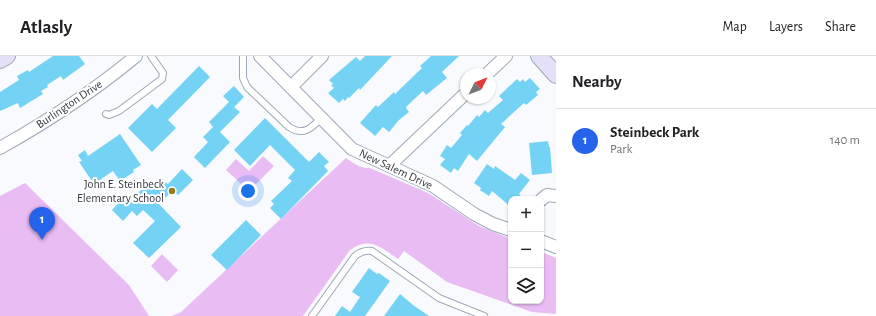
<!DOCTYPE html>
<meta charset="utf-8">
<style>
body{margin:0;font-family:"Alegreya Sans",sans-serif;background:#f2f2f2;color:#202124}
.controls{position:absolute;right:12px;bottom:12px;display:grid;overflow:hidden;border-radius:8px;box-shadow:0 1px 3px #0004}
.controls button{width:36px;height:36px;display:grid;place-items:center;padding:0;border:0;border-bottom:1px solid #e0e0e0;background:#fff;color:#202124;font:20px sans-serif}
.compass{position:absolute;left:460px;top:12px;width:36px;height:36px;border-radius:50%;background:#fff;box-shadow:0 1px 3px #0004;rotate:48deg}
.you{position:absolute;left:248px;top:135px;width:14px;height:14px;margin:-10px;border:3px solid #fff;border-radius:50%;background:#1a73e8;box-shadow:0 0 0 6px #1a73e833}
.badge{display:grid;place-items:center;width:26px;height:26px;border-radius:50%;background:#2563eb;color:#fff;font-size:13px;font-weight:700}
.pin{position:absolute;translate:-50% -33px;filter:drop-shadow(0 1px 2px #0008)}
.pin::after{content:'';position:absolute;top:21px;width:14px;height:12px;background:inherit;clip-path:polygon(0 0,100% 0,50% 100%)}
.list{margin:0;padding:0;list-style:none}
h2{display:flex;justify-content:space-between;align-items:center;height:52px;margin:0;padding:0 16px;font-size:17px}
h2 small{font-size:13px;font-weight:400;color:#757577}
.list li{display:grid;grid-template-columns:26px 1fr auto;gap:12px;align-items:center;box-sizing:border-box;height:64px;padding:0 16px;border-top:1px solid #e0e0e0}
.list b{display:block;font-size:15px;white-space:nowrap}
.list p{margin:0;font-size:13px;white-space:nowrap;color:#757577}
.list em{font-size:13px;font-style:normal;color:#757577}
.icon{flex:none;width:22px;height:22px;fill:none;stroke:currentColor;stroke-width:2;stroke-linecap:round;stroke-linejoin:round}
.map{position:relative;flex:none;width:556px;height:260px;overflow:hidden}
header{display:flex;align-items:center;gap:24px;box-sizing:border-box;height:56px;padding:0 20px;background:#fff;border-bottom:1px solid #e0e0e0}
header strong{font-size:19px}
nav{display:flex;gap:22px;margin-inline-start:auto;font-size:14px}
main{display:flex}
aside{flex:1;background:#fff}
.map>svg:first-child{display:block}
</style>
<header>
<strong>Atlasly</strong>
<nav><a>Map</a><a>Layers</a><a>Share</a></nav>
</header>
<main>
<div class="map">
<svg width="556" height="260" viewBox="0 0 556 260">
<rect width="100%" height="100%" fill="#f8fafd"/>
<path fill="#eabcf4" d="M263,100L274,110L249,135L226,114L236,103L249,115Z
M346,102C353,107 361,113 370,112L428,137L479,170L511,183V245H541V196L556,202V258L532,256L447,226L404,195L398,203C380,191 370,180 350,194L303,260H172L181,256Z
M25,127L129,229L149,260H0V140Z
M162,198L178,214L167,226L151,210Z"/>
<path fill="#74d2f4" d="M53,0H79L85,8L63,24L61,20L47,29L48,31L41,35L43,38L20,52L18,47L0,55V36L19,24L17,20L28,14L29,16Z
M365,0H392L360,34L359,32L349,42L348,41L345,45L343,43L339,47L328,37L334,32L331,29L333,28L329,24L356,1L360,5Z
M431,0H459L442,16L447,22L426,39L423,35L407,50L406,52L409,56L399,64L389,76L383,71L375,80L360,67L376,49L378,51L394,36L395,38L422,12L420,10Z
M199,10L210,21L168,64L176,72L152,96L128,72L152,48L157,53Z
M530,22L540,33L536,36L538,39L526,49L524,47L501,68L505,71L477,105L469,98L458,115L454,112L451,117L440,109L445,103L440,100L447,89L451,92L462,79L460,77L467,69L468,70L477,59L479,61L485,54L488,57L503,44L499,40L517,23L520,26L523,23L525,26Z
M234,30L244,41L234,51L240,56L220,76L230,86L205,112L194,101L208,86L203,81L213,71L209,66L229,46L223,40Z
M265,62L309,106L319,96L329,106L324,110L328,115L281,163L270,152L274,148L271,145L292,125L288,122L295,114L270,89L250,110L234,94Z
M120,78L141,109L133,114L134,116L120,125L113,115L94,128L79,106L82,105L78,99L85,94L88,100Z
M548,85L549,91H550L552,117L532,119L529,87Z
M487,108L494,113L495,110L515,124L521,117L530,124L519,138L524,143H511V151L492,135L489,140L480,134L481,132L474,127Z
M182,113L193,124L178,139L173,134L159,148L181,171L149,202L133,187L155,165L143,154L137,160L132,155L123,165L112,154L122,143L127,148L147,128L152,133L162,123L168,128Z
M246,164L261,179L227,214L211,199Z
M369,212L377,218L379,217L390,225L365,260H335L342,250L350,256L360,241L352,236Z
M400,238L413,249L429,260H384Z"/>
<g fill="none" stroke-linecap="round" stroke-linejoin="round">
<g stroke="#9da8b6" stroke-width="8">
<path id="lane" d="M243,0V22L247,31L289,71C303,80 311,73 321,62
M106,58L109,59L119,55L162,23L163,17L151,0
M312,260L355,200C360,196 365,194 372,195L439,242L484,260"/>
</g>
<g stroke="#9da8b6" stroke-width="14">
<path id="street" d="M260,0L352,93L433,130L474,158L493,168L511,174
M487,18L506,0
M291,31L322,0
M0,92C48,65 94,35 136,0
M389,110L466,37
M541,144L547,139L556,140
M541,185L556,191"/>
</g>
<g stroke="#9da8b6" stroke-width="18">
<path id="secondary" d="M539,0L556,19
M0,4L7,0"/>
</g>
<use href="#lane" stroke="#fff" stroke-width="6"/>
<use href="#street" stroke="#fff" stroke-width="12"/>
<use href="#secondary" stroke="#e3e0f8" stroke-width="16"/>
</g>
<circle fill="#937d24" stroke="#fff" stroke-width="1.5" cx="172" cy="135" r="4"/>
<g text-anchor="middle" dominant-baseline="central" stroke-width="4" stroke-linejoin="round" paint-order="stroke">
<g font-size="12" fill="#34383e" stroke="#fff">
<text transform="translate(69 48) rotate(-34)">Burlington Drive</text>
<text transform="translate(396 113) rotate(25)">New Salem Drive</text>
</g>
<g font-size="12" fill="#34383e" stroke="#fff" text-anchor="end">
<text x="164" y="128">John E. Steinbeck<tspan x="164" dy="14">Elementary School</tspan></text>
</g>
</g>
</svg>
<div class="controls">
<button>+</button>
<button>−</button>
<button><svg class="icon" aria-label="layers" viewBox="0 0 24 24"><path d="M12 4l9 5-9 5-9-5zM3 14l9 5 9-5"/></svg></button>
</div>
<svg class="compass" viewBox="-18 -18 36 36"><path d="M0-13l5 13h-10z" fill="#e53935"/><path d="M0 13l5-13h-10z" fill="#757577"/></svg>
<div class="you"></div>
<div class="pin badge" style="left:42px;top:184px">1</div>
</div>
<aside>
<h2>Nearby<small></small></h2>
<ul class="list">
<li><span class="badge">1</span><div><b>Steinbeck Park</b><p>Park</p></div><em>140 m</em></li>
</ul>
</aside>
</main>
